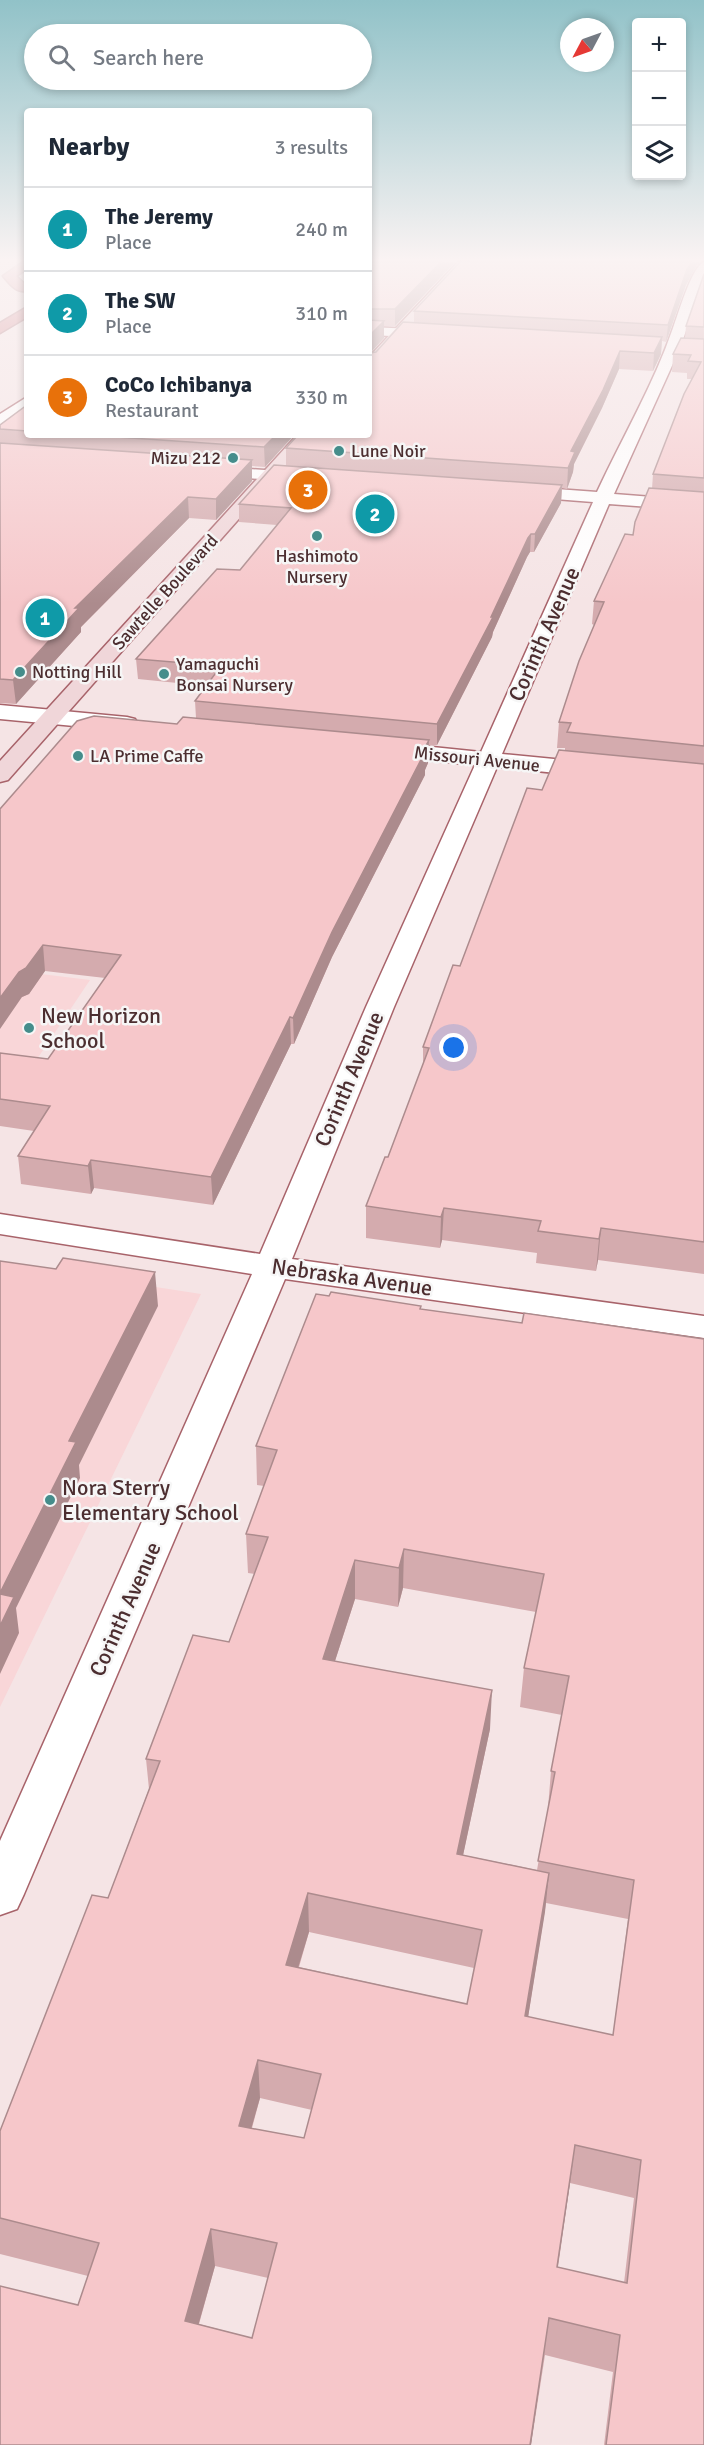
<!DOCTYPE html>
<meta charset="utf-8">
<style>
body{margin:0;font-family:Signika,sans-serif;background:#f2f2f3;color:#1f2937}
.controls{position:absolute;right:18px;top:18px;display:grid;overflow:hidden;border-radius:6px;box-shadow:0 3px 9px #0003}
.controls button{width:54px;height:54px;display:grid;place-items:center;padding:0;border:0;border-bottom:2px solid #e0e1e3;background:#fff;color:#1f2937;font:30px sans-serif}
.compass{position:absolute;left:560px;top:18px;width:54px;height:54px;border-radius:50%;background:#fff;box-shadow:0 3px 9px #0003;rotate:229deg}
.you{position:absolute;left:454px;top:1048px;width:21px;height:21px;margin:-15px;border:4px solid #fff;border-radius:50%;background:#1a73e8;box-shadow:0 0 0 9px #1a73e833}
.badge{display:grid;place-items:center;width:39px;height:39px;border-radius:50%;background:#0b8043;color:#fff;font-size:20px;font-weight:700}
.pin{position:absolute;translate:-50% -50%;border:3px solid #fff;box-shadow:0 2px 6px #0006}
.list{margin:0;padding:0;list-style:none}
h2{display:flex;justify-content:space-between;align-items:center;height:78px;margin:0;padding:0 24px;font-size:26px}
h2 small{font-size:20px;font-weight:400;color:#747a83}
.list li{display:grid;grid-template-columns:39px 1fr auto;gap:18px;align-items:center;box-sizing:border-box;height:84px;padding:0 24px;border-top:2px solid #e0e1e3}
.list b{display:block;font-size:22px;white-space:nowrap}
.list p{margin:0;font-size:20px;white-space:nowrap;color:#747a83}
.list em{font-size:20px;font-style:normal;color:#747a83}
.icon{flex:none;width:33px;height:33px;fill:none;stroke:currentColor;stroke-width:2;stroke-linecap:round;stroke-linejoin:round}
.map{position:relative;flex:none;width:704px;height:2445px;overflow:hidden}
.search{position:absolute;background:#fff;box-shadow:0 3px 9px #0003;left:24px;top:24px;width:348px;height:66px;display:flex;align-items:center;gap:15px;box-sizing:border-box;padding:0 21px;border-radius:33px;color:#747a83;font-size:22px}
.panel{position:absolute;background:#fff;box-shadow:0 3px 9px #0003;left:24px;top:108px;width:348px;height:330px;border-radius:6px}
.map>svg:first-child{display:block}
</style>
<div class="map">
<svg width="704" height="2445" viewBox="0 0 704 2445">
<rect width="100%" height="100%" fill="#f5e4e5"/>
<path fill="#f9d6d8" d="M0,969L90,980L23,1080L0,1077Z
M0,1263L201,1294L0,1707Z"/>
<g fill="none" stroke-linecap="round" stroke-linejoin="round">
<g stroke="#a8636a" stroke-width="3">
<path id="street" d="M704,262V279L680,348L614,494L704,501V511L609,504L502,754L595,763L603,765L606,770L603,775L595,777L497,767L394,1007L292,1259L704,1316V1338L285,1279L24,1894L17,1909L0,1915V1841L252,1274L0,1234V1214L260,1254L366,1007L475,765L384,756L376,754L373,749L376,744L384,742L481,752L593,502L516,496L508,491L516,486L597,492C622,438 654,384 673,328C678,315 692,266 704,262Z
M369,327L436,330L443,334L436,338L369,335Z
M27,397V408L5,424L0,426V414Z
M208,466L306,473L314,478L306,483L202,474L200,471Z
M0,705L127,717L135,719L138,724L135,729L127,731L0,719Z"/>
</g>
<g stroke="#a8636a" stroke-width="3">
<path id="secondary" d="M458,262H470L374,368L369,369V357Z
M297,435H313L8,780L0,782V761Z"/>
</g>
<g stroke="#a05e65" stroke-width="3">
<path id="highway" d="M23,262H27V269L16,276L27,286L26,291C16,293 9,283 3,276Z
M27,307V317L0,333V323Z"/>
</g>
<use href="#street" fill="#fff" fill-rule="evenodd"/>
<use href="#secondary" fill="#f0d6d9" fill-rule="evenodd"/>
<use href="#highway" fill="#cd7881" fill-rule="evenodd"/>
</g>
<path fill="#d4abae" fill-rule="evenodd" d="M369,262H455L395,326H384V338L370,353L376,352L414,323V311L460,262H702L697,265L686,285L666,342L662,341L661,354L653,371L619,369L602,408L574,464L573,472L567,489L562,488L561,503L534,552H530L527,557L493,632L492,637L437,745H429L428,763L425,770V775L332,957L294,1044H291L213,1205L94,1188L91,1194L21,1184L18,1156L34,1131L0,1126V1053L48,1059L105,978L45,971L29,994L22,997L0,809L177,724L196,718L195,701L207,686L138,679L136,659L240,570L277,525L239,522V504L286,466V448L369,435Z
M704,274V1274L598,1260L596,1271L536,1263L537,1253L442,1240L440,1248L366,1238V1206L388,1157L423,1067V1047L460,966L542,790L565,750V748H557L559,722L594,625L592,624L594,601L633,535L652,489L653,474L692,379H687V373L672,372L673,354L685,338L686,326Z
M27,405V435H294L265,467L252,466V481L216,520L189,518L81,627V632L16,704L0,703V425Z
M421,1306V1309L522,1323L704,1339V2445H604L613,2372L545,2355L531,2445H0L78,2305L88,2276L0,2254V2131L108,1898L149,1789L146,1759L229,1642L255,1574L248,1573L246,1534L264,1486L257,1485L256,1446ZM403,1588L536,1612L524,1668L520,1707L562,1715L551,1771L548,1808L537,1870L463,1855L490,1729L335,1661L355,1599L398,1607ZM546,1903L628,1919L613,2035L528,2017ZM309,1932L474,1968L467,2004L299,1967ZM260,2098L312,2110L304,2138L252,2128ZM570,2183L634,2198L624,2283L558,2267ZM215,2266L268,2278L252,2338L199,2324Z"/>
<path fill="#ac8b8d" d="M441,262H455L395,326V309Z
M692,262H702L697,265L686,285L666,342L668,325L687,269Z
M384,321V338L369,354V336Z
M662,337L661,354L653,371L654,353Z
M620,351L619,369L602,408L574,464L573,472L567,489L568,468L571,451Z
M276,435H294L265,467L264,447Z
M252,460V481L216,520V499Z
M562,485L561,503L534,552L535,534Z
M188,497L189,518L81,627V632L16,704L13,680L75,608Z
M531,534L530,552L527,557L493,632L492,637L437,745V724L491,617L528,538Z
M429,740L428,763L425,770V775L332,957L294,1044L293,1018L332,932Z
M43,945L45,971L29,994L22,997L0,1029V998L19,972Z
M290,1017L291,1044L213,1205L211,1177Z
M91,1160L94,1188L91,1194L88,1166Z
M444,1208L442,1240L440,1248L441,1217Z
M601,1228L598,1260L596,1271L599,1239Z
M155,1272L158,1306L79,1465L80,1478L16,1608L19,1633L0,1674V1593L69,1441Z
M404,1549L403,1588L398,1607L399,1568Z
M355,1560V1599L323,1698V1659Z
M492,1690L490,1729L455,1893L457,1854Z
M549,1873L545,1912L522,2055L525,2016Z
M308,1893L309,1932L287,2004L286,1965Z
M258,2060L260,2098L241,2164L239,2126Z
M575,2145L570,2183L552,2304L557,2267Z
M211,2229L215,2266L189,2358L185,2321Z
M549,2318L531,2445H530Z"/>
<path fill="#f6c7ca" stroke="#ac8b8d" stroke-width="1.5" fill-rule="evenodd" d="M369,262H441L395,309H369Z
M460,262H692L687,269L668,325L414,311Z
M704,274V327L686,326Z
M369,320L384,321L369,336Z
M403,322L662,337L654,353L620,351L603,390L571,451L575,452L568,468L286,448L298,435H369V353L376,352Z
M681,338L704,339V478L653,474L684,394L701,362L688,361L691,355L673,354Z
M27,405V431L0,429V425Z
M87,435H276L264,447Z
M0,443L252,460L216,499L188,497L75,608H79L13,680L0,679Z
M274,465L562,485L535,534H531L528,538L491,617H493L437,724L195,701L221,666L136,659L217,569L240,570L291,508L239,504Z
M649,488L704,492V746L567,732L571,723L559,722L579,661L604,602L594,601L625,534L633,535L635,522Z
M94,716L177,724L183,717L429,740L423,751L425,752L332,932L293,1018L290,1017L211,1177L91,1160L88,1166L18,1156L50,1106L0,1099V1053L48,1059L121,955L43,945L26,968L19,972L0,998V809L77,721Z
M559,750L704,764V1242L601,1228L599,1239L538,1231L541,1221L444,1208L441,1217L366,1206L385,1157H388L429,1048L423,1047L453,965L460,966L527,788L542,790Z
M63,1258L155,1272L69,1441L76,1442L0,1593V1261L56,1269Z
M331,1292L421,1306L420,1309L522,1323L524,1313L704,1339V2445H606L620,2335L549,2318L530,2445H0V2286L78,2305L99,2243L0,2218V2131L92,1895L108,1898L160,1761L146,1759L193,1635L229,1642L268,1537L246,1534L277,1450L256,1446L316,1294L329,1296ZM404,1549L544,1574L524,1668L569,1676L551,1771L555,1772L538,1861L634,1880L613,2035L525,2016L549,1873L457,1854L492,1690L323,1659L355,1560L399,1568ZM308,1893L482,1930L467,2004L286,1965ZM258,2060L321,2074L304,2138L239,2126ZM575,2145L641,2160L627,2283L557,2267ZM211,2229L277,2243L252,2338L185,2321Z
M0,1594L14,1597L0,1626Z"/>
<linearGradient id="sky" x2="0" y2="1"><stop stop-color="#91c2c8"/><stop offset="0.43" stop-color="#faf3f3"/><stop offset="1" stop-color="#faf3f3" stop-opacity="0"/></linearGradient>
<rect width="704" height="604" fill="url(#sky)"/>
<g fill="#458d8b" stroke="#f6f6f6" stroke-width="2">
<circle cx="339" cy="451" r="6"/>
<circle cx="233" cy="458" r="6"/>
<circle cx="317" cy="536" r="6"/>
<circle cx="20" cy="672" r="6"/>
<circle cx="164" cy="674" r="6"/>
<circle cx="78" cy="756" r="6"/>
<circle cx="29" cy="1028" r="6"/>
<circle cx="50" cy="1500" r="6"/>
</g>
<g text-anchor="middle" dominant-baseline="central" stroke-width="5" stroke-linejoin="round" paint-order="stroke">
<g font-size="18" fill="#4c2e30" stroke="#f6f6f6" text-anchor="start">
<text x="351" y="451">Lune Noir</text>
<text x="221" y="458" text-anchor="end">Mizu 212</text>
<text x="317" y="556" text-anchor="middle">Hashimoto<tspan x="317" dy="21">Nursery</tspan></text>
<text x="176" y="664">Yamaguchi<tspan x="176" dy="21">Bonsai Nursery</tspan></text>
<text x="32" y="672">Notting Hill</text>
<text x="90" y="756">LA Prime Caffe</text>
</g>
<g font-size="18" fill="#4c2e30" stroke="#f6f6f6">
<text transform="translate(165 592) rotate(-48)">Sawtelle Boulevard</text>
<text transform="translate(477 759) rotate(6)">Missouri Avenue</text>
</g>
<g font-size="22" fill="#4c2e30" stroke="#f6f6f6">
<text transform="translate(544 634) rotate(-66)">Corinth Avenue</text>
<text transform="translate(349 1079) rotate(-67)">Corinth Avenue</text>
<text transform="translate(352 1277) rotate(8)">Nebraska Avenue</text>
<text transform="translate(125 1609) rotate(-66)">Corinth Avenue</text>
</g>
<g font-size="22" fill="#4c2e30" stroke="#f6f6f6" text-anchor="start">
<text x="41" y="1015">New Horizon<tspan x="41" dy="25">School</tspan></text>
<text x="62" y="1487">Nora Sterry<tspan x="62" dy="25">Elementary School</tspan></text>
</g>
</g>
</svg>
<div class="controls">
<button>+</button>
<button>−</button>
<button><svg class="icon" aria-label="layers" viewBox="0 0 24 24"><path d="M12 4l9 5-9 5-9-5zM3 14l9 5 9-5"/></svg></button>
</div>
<svg class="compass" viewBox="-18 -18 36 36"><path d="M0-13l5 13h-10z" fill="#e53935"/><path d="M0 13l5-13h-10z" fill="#747a83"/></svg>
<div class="you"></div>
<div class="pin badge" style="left:45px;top:618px;background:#0f9aa8">1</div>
<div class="pin badge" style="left:375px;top:514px;background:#0f9aa8">2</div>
<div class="pin badge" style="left:308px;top:490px;background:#e8710a">3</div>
<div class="search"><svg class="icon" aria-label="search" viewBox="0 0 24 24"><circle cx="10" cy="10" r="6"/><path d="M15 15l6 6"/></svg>Search here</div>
<section class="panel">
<h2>Nearby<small>3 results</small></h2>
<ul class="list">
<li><span class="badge" style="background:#0f9aa8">1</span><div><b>The Jeremy</b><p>Place</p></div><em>240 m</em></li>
<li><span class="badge" style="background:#0f9aa8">2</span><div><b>The SW</b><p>Place</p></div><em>310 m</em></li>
<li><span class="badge" style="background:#e8710a">3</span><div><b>CoCo Ichibanya</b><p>Restaurant</p></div><em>330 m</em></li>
</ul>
</section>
</div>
